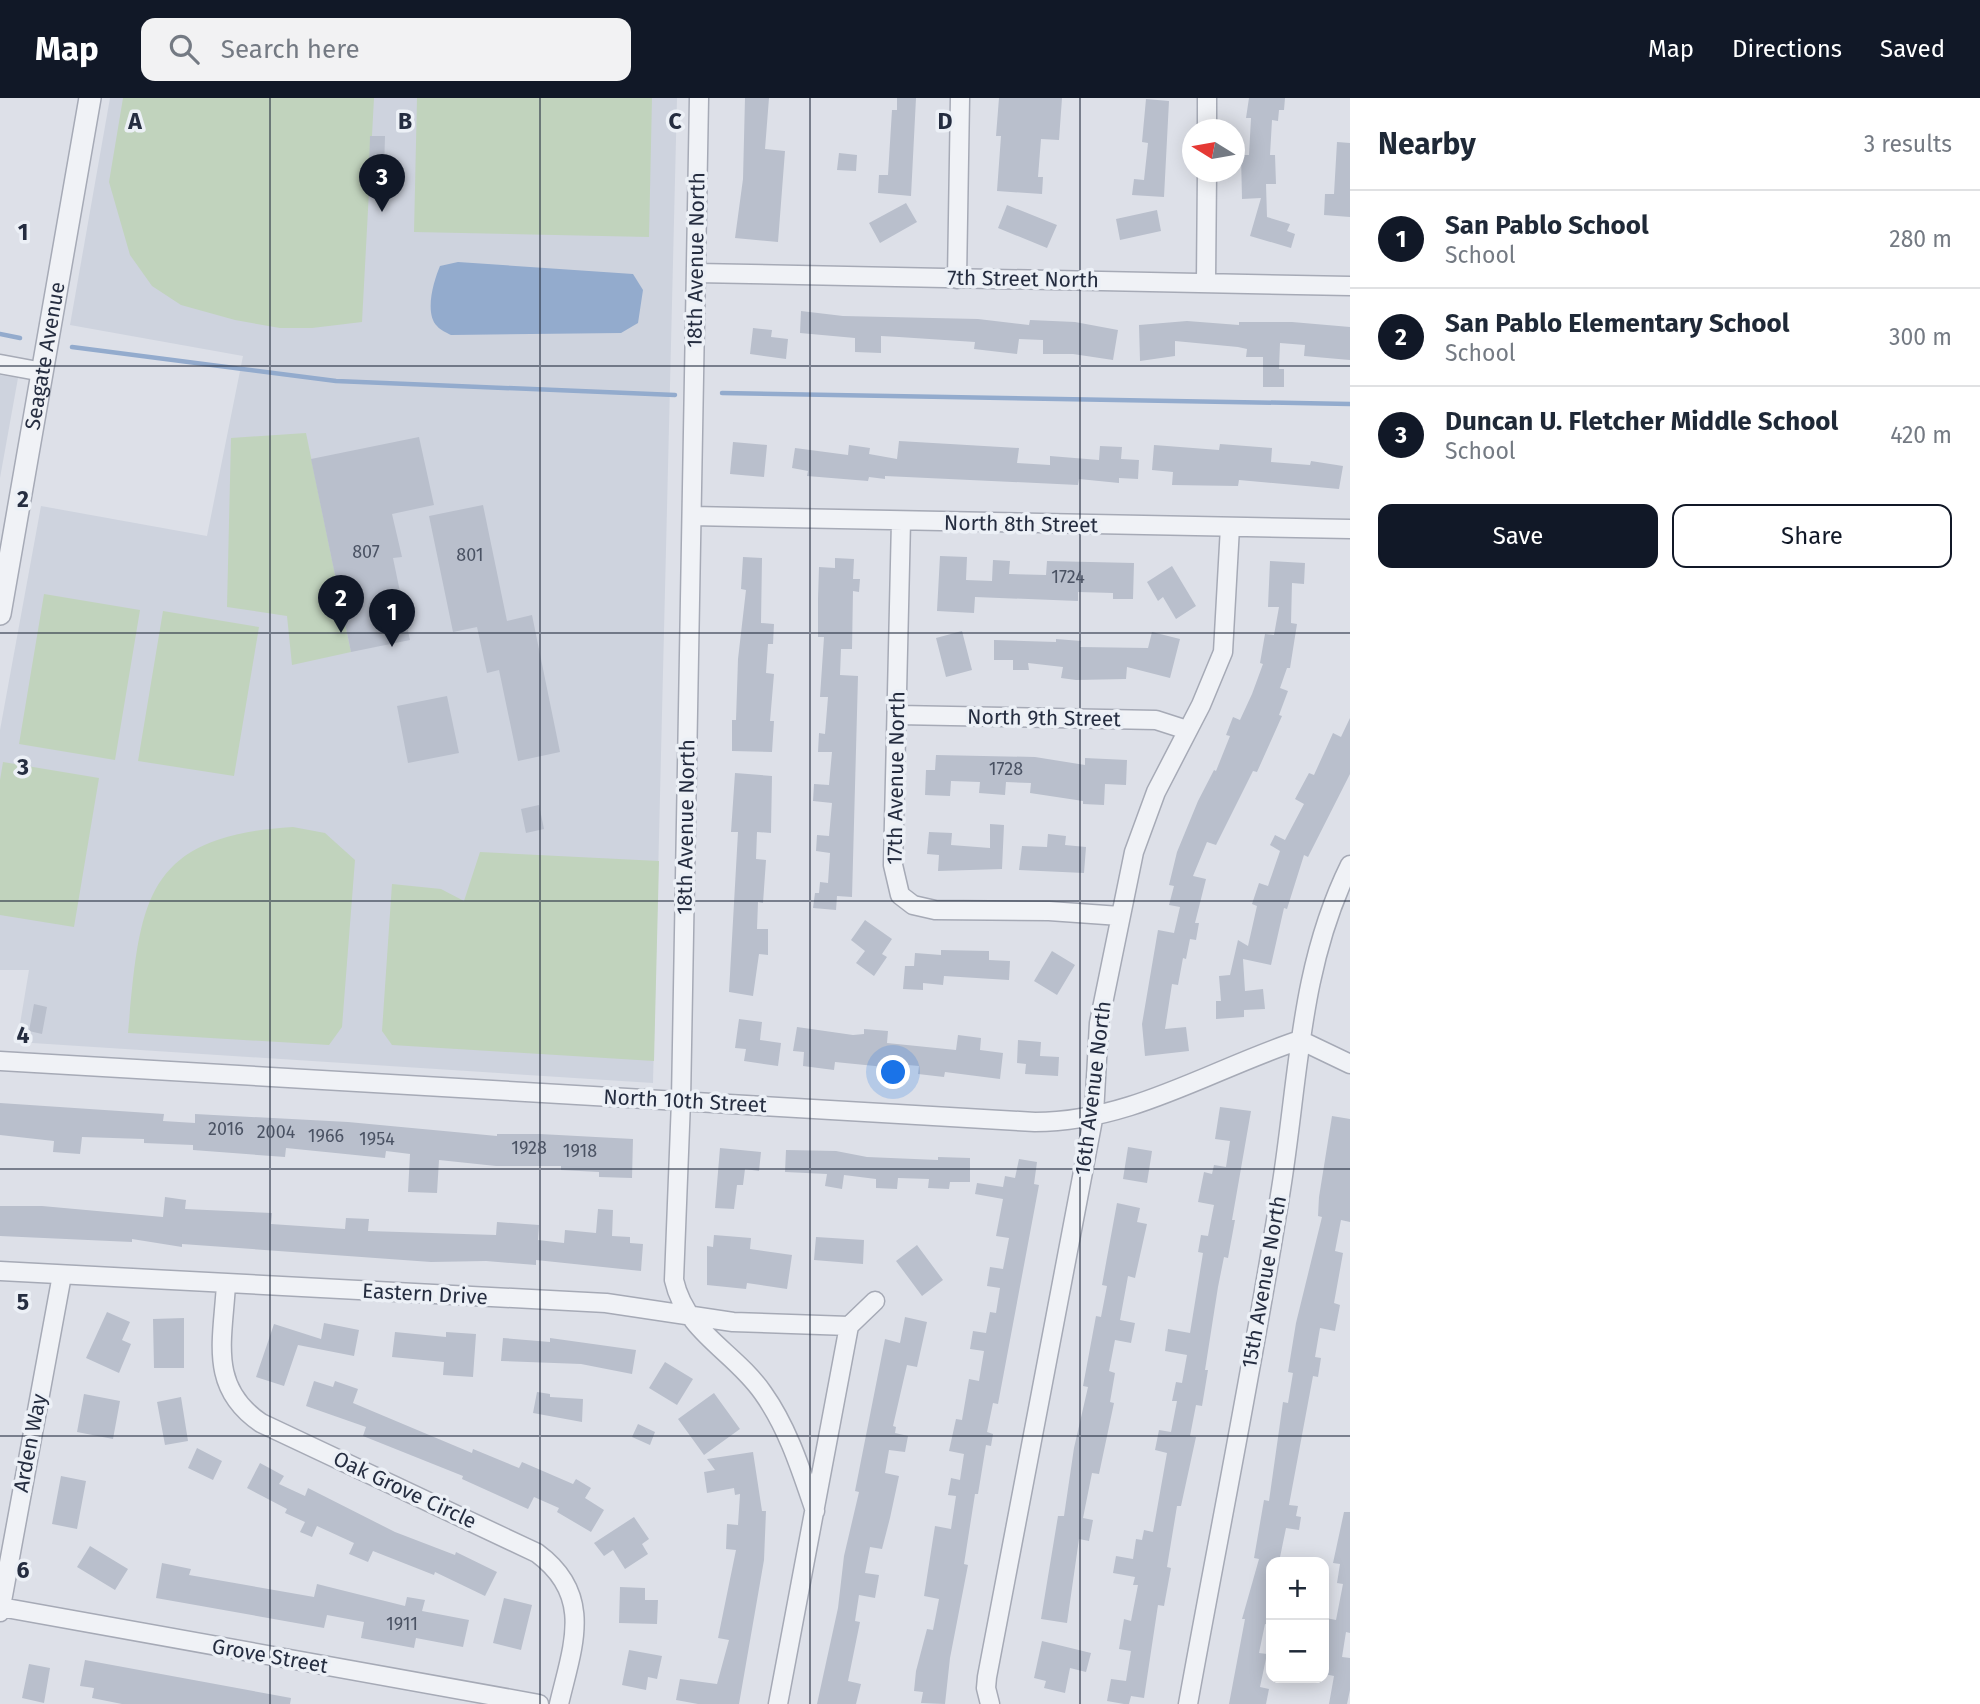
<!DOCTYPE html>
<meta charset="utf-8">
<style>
body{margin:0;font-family:"Fira Sans",sans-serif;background:#f2f2f3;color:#1f2937}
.controls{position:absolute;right:21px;bottom:21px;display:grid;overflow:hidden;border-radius:14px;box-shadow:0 4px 18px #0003}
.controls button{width:63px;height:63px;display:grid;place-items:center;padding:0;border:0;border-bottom:2px solid #e0e1e3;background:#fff;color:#1f2937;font:35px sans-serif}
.compass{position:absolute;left:1182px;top:21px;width:63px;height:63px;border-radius:50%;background:#fff;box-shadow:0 4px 18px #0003;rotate:281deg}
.you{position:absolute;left:894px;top:975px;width:24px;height:24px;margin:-18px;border:5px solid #fff;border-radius:50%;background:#1a73e8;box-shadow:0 0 0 10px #1a73e833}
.badge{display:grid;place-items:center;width:46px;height:46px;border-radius:50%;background:#111827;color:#fff;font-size:23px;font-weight:700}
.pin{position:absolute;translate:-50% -58px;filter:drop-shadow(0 2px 4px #0008)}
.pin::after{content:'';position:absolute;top:37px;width:24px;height:21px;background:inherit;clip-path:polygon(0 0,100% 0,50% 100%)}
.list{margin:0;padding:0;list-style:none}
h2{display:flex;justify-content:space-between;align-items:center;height:91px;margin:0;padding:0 28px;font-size:30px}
h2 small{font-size:23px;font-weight:400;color:#747a83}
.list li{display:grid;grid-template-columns:46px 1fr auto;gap:21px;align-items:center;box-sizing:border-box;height:98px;padding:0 28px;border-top:2px solid #e0e1e3}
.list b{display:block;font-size:26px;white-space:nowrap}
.list p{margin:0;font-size:23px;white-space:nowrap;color:#747a83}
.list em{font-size:23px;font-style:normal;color:#747a83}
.actions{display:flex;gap:14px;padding:21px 28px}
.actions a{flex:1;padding:16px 0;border:2px solid #111827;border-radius:14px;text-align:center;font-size:24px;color:#111827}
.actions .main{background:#111827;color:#fff}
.icon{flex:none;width:38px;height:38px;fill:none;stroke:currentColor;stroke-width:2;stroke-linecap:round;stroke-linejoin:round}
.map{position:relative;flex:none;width:1350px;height:1606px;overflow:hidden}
header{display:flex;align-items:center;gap:42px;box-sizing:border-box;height:98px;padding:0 35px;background:#111827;color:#fff}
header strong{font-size:33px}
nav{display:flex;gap:38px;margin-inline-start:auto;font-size:24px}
.search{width:490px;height:63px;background:#f2f2f3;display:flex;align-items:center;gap:18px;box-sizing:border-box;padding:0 24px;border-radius:14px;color:#747a83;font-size:26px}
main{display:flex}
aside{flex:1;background:#fff}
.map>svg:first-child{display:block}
</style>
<header>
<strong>Map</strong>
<div class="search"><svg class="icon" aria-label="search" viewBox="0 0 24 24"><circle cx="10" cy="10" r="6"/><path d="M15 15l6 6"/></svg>Search here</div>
<nav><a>Map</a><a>Directions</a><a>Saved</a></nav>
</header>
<main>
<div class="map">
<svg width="1350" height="1606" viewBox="0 0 1350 1606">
<rect width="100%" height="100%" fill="#dde0e8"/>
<path fill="#ced3de" d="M110,0H677L653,985L17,944L29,872H0V632L41,408L207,438L243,258L70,227Z
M0,277L18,280L0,380Z"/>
<path fill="#c1d3bd" d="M123,0H374L362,224L312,230H280L235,222L181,207L152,188L130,157L109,84Z
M417,0H652L649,139L414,134Z
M306,335L351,554L292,567L287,518L227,509L231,340Z
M44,496L140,512L115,662L19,646Z
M163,513L259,529L234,678L138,663Z
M3,664L99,680L74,829L0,817V682Z
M293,729L325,735L355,762L342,929L329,947L128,935C140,805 142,738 293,729Z
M480,754L659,763L654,963L392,947L382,933L392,786L441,791L464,803Z"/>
<path fill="#93abcd" d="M458,164L633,176L643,192L638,225L621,235L451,237C447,235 440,232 437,228C424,215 434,182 440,168Z"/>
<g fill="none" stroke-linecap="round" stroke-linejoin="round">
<path stroke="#93abcd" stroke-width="4.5" d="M0,236L20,240
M72,249L336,283L675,297
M722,295L1350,306"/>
</g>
<path fill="#b9bfcc" d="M745,0H769L765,51L785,53L778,144L735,140L743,81Z
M897,0H916L911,98L878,95L879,77H888L892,12H897Z
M999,0H1062L1059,42L1041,41L1038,79H1043L1042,96L997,93L1001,38H996Z
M1249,0H1285L1284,12H1279L1278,23L1272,22L1270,57H1275L1276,86H1266L1267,119L1290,126L1287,133L1295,136L1291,150L1250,138L1261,100L1242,101L1241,57H1249L1251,20H1246Z
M1146,1L1169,3L1164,99L1132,97L1134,81L1144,82L1148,45L1142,44Z
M370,38H385L384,73L369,72Z
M1337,44L1350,45V119L1324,117L1325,96H1334Z
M839,55L857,57L856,73L837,72Z
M906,105L917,124L880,145L869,125Z
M1007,107L1057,127L1047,150L998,130Z
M1157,112L1161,133L1120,142L1116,121Z
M801,213L843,218L978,221L1029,227L1030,222L1075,224L1118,232L1113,262L1073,256H1043V242L1019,241L1017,256L974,251L975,244L899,239L881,238V255L855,254V240L800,235Z
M1187,223L1239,227V224H1292L1350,229V262L1304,258L1305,247L1280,245L1279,271H1284V289H1263V259H1246L1247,251L1238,249L1175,243V258L1140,263L1139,227Z
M753,230L772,232L771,239L788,241L786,261L750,256Z
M419,339L434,407L392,416L402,459L393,460L410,542L351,554L311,361Z
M899,343L1019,350L1017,365L1050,367V358L1099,362L1100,348L1122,349L1121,361L1139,362L1138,381L1119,380V385L1079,381L1078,387L885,378V381L869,379L868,383L807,378L808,373L792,370L795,350L848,357L849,347L870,350L869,356L897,361Z
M733,344L767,347L764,379L730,376Z
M1220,346L1272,350L1271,364L1310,367L1311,363L1343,368L1339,391L1239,382L1238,388L1172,387L1173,374L1152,372L1154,347L1219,352Z
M483,407L507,523L532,517L560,654L518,663L499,572L487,575L477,529L453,534L429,418Z
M940,458L967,459L966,482L992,483L993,462L1010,463L1009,476L1046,477L1047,463L1134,465L1133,501H1113V495L1078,494V503L975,499L974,515L937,513Z
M743,459L762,460L761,525L774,526L773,546H768L766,575L774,576L770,623H774L772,654L732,653V622H736L738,561L746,492L741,491Z
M835,460L854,461L853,481H860L859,494L853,493L852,551H841L840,577L858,578L852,799L837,798L836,812L813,810L815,795H819L820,784L828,785L830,755L816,753L817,737L829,738L832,705L813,703L814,686L829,687L832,654H818L819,635L825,636L828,599H820L824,539H818V501L819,469L835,470Z
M1270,463L1305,465L1304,486L1292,485L1291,525L1297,526L1290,570H1287L1280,590L1288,593L1279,617L1282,618L1257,674L1253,673L1216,747L1207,744L1193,778L1206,781L1195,825H1199L1196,842L1190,841L1186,861L1183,860L1178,887L1172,886L1165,931L1186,929L1189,953L1145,958L1142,926L1158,832L1174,835L1180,809L1169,807L1174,788L1169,787L1177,754L1198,703L1214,672L1216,673L1230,638L1226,637L1233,619L1240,622L1252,596L1263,566L1260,565L1265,536L1274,537L1279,509H1268Z
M1172,468L1196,508L1176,521L1163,499L1158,503L1147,484Z
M962,533L972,572L946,579L936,540Z
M1152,534L1180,541L1170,580L1127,569L1126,581L1076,582L1061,580L1063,569L1028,565L1029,572H1013V562H994V542L1056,544V541L1081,543L1080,549L1148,550Z
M447,598L459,655L408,665L397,608Z
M1350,620V676L1308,759L1304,757L1287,811L1284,810L1271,867L1243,861L1245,893L1263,891L1265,911L1244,912V919L1216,921V903H1221L1219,878L1230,877L1238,842L1248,848L1257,808L1252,806L1259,785L1268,788L1280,753L1270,747L1275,737L1285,742L1304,706L1295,701L1309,675L1314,677L1333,635L1341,639Z
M936,657L1035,659L1085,667V660L1127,662L1126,687L1105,686L1104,707L1083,706V703L1030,695L1031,685L1006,684L1005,697L979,695L980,684L951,683L950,698L925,697L926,672H935Z
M735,675L772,678L771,735L757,734L756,761L766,762L763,805L758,804L757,831H768V857L759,856L753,898L729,894L738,734H731Z
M539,707L544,731L526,735L521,711Z
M990,726L1004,727L1002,771L938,773L939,757L927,756L929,734L952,735L951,747L990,750Z
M1048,736L1066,738L1065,747L1086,749L1084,775L1019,772L1022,748L1047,749Z
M865,822L892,841L882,856L887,859L874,878L856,865L865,853L851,842Z
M941,852L989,853V862L1010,863L1009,882L944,878L943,887L923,885V892L903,891L905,868H914L915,855L941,857Z
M1052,853L1075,867L1057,897L1034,883Z
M34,906L47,909L42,936L29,933Z
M739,921L762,924L760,942L781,945L778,968L744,963L746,951L735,950Z
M797,929L853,937L864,936V931L888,933L887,945L956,952L958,937L981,940L980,952L1003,955L1000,981L945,974L944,979L918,976L919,968L885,965V969L835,964L834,972L803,968L804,954L793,953Z
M1018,942L1041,944L1040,958L1059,959L1058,978L1025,976L1026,966L1017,965Z
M0,1005L164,1016L163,1023L195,1025V1016L348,1024L497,1038V1036H540L633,1041L632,1080L599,1079V1074L561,1072V1068H496L439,1062L437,1095L408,1094L410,1056L386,1053L385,1060L286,1050L285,1059L193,1052V1047L144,1045V1041L82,1039L80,1056L53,1054L54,1043L0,1037Z
M1220,1009L1251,1013L1232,1122H1235L1228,1160L1224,1159L1218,1189L1205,1272H1208L1202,1308L1196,1307L1190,1338L1196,1339L1181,1408H1177L1167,1469L1171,1470L1164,1508L1158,1507L1144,1600L1131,1598L1129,1606H1124L1107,1603L1111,1581L1126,1583L1131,1553L1119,1551L1124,1521L1131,1523L1138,1487H1133L1135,1479L1113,1475L1116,1458L1133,1461L1136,1441L1142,1442L1144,1432L1153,1434L1167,1355L1155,1352L1159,1332L1171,1334L1177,1303H1172L1176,1284L1182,1285L1187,1257L1165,1253L1168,1231L1190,1235L1203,1155L1198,1154L1201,1137L1208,1138L1214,1107L1198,1104L1204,1074L1212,1076L1214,1067L1226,1069L1230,1043L1215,1041Z
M1332,1018L1350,1021V1124L1341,1122L1335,1153L1343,1155L1334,1205L1340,1207L1335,1233L1320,1230L1315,1259L1321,1260L1318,1279L1313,1278L1289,1407L1298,1408L1296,1418L1301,1419L1299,1432L1286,1430L1279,1464H1271L1269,1509H1271V1527L1265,1526L1259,1555L1267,1556L1260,1589L1269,1591L1266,1606H1229L1245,1521H1242L1259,1461L1254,1460L1264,1402L1269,1403L1283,1304L1288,1305L1293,1275L1288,1274L1296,1225L1322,1119L1318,1118L1319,1099Z
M1128,1049L1152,1053L1147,1085L1123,1081Z
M720,1050L761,1054L759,1073L745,1071L743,1087H737L734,1111L715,1110Z
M786,1052L836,1053L867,1059L938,1062V1059L970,1060V1084H950L949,1091L928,1090L929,1081L898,1080L897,1091L876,1090V1081L844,1077L842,1091L825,1088L827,1076L785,1074Z
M1019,1061L1037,1064L1034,1086L1039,1087L998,1306L993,1305L987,1334L993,1336L991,1348L986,1347L978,1396H975L964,1466L968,1467L950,1560L945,1606L921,1605L923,1594L914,1593L916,1573L927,1531L933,1532L939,1501L924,1498L935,1428L951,1431L956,1398L948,1397L951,1380L960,1382L964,1356L949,1353L956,1321L962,1322L969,1281L979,1283L984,1253L970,1251L973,1233L986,1235L990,1214L996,1215L1000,1190L987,1188L990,1169L1003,1171L1009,1140L996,1138L1003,1101L975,1096L977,1085L1003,1089L1005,1078L1015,1080Z
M165,1099L186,1102L185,1111L272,1115L271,1126L345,1131L346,1120L369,1121L368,1133L496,1137L497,1124L539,1127L538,1142L564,1145L565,1132L596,1135L598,1111L613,1112L612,1138L630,1139V1145L643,1146L641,1173L536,1162V1167L486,1163L431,1164L182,1146V1149L132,1141V1144L0,1138V1108H42L163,1119Z
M1117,1105L1140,1110L1137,1124L1147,1126L1135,1180L1128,1178L1120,1222L1135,1225L1131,1245L1115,1242L1109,1273L1115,1275L1110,1304L1114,1305L1099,1376L1092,1375L1083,1420L1093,1422L1089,1443L1079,1441L1067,1525L1041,1521L1058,1418H1064L1074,1350L1088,1289L1083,1288L1096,1218L1101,1219L1107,1188L1102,1187Z
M714,1137L751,1140L750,1151L792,1157L787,1191L747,1185L746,1191L707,1187V1148L713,1149Z
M816,1139L864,1142L863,1166L814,1162Z
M917,1147L943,1182L922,1198L896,1163Z
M107,1214L130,1224L122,1242L131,1246L119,1275L86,1260Z
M905,1219L927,1224L917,1269L907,1267L893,1328L896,1329L895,1335L908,1338L905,1354L889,1352L885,1375L899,1378L890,1420L882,1451L870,1449L865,1475L879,1477L875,1500L859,1497L855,1523L860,1524L848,1583L861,1586L856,1606H817L838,1510L844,1458L859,1394L855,1393L885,1241L900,1245Z
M184,1220V1270H154L153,1221Z
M324,1225L359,1232L354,1258L298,1247L284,1288L256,1279L274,1226L321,1241Z
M395,1234L446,1239V1234L476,1236L473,1279L443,1277L444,1264L392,1259Z
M503,1240L550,1244V1240L636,1252L632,1276L581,1266L501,1263Z
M665,1264L693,1281L677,1307L649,1290Z
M314,1283L333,1289L335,1283L358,1291L353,1305L472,1355L473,1351L519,1370L522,1364L573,1386L576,1381L591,1390L585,1400L604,1412L591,1434L557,1414L559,1410L534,1399L528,1411L462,1381L463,1378L363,1338L366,1329L306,1308Z
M537,1294L550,1296V1299L583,1301L582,1324L533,1315Z
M714,1295L740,1331L704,1357L678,1321Z
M84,1296L120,1303L113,1341L77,1334Z
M181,1299L188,1343L165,1347L157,1304Z
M638,1326L655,1334L650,1347L632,1339Z
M197,1350L222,1363L213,1382L188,1370Z
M753,1354L762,1413H766L764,1462L739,1606H698L676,1602L680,1581L717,1586L729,1542L718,1540L736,1452L726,1451L727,1426L738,1427L740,1396L735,1397L734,1390L707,1395L704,1374L715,1372L707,1361Z
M260,1365L284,1378L279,1386L305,1398L308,1390L395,1434L455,1457L456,1454L497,1474L485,1498L435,1474L434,1477L373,1453L368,1464L349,1456L354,1445L317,1428L312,1439L300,1434L305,1424L285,1415L287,1411L247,1390Z
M61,1378L86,1383L77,1431L52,1426Z
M1344,1414H1350V1535L1346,1534L1342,1559L1350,1560V1592L1347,1606H1329L1334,1578L1324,1576L1327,1539L1324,1538V1532L1326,1520L1336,1522L1343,1486L1337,1485L1340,1466L1333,1465Z
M634,1419L649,1441L642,1446L648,1456L625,1471L613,1452L604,1458L594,1445Z
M90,1448L128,1471L115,1492L77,1469Z
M162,1465L191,1471L189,1477L314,1499L317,1486L405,1508L407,1499L425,1502L422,1513L469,1522L463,1549L416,1540L414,1550L361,1540L364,1524L327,1517L324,1530L156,1500Z
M620,1489L645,1490V1502H658L657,1526L619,1525Z
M504,1500L532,1507L521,1552L493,1545Z
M1042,1543L1091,1555L1086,1574L1070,1570L1065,1595L1044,1590L1046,1583L1034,1580Z
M629,1552L662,1558L657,1581L648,1579L646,1592L622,1587Z
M85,1562L291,1600L290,1606H122L92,1600L94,1590L80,1588Z
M29,1566L50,1570L44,1605L22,1600Z"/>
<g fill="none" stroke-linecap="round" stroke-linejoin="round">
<g stroke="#a6aab6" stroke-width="21">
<path id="minor" d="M699,0L681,1003L674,1182C686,1235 734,1253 763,1295C788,1330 801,1372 815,1413
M1207,32V0
M696,175L1350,188
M957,181L960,0
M1206,183L1207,74
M0,266L43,274
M692,418L1350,431
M901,423L893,767L900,797L913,807L935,812L1049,813L1120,818
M898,617L1156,622L1187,632
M0,963L1035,1024C1130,1024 1212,971 1300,942L1350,966
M0,1173L606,1205L733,1224L849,1228
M226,1186C223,1242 208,1289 261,1325L537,1455C594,1497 573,1547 559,1606
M849,1228L875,1203
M1,1509L539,1606
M0,1514L62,1177
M778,1606L849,1228
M990,1606L986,1590L987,1579L1094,1016L1099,925L1134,754L1156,694L1201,607L1223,554L1230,429
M1188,1606C1219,1434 1254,1263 1281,1091C1299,979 1299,870 1350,767"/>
</g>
<g stroke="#a6aab6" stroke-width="24">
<g id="tertiary">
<path id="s1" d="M0,516L90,0"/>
</g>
</g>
<use href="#minor" stroke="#f0f2f6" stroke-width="18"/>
<use href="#tertiary" stroke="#f0f2f6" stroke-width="21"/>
</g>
<path fill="none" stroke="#252d40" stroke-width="2" stroke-opacity="0.55" d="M270,0V1606M540,0V1606M810,0V1606M1080,0V1606M0,268H1350M0,535H1350M0,803H1350M0,1071H1350M0,1338H1350"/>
<g text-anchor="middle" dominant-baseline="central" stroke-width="7" stroke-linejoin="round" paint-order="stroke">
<g font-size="18" fill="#4a5263">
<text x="366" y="454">807</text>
<text x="470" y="457">801</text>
<text x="1068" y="479">1724</text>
<text x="1006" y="671">1728</text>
<text x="226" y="1031">2016</text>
<text x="276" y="1034">2004</text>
<text x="326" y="1038">1966</text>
<text x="377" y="1041">1954</text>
<text x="529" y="1050">1928</text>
<text x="580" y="1053">1918</text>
<text x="402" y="1526">1911</text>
</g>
<g font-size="21" fill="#252d40" stroke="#ecf0f6">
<text transform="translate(696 162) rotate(-89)">18th Avenue North</text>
<text transform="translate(1023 181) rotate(1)">7th Street North</text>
<text stroke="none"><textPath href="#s1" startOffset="262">Seagate Avenue</textPath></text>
<text transform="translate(1021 426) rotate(1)">North 8th Street</text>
<text transform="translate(1044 620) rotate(1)">North 9th Street</text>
<text transform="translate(896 680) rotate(-89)">17th Avenue North</text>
<text transform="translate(686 729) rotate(-89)">18th Avenue North</text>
<text transform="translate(1093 990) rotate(-83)">16th Avenue North</text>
<text transform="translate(685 1003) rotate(3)">North 10th Street</text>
<text transform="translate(1264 1184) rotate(-80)">15th Avenue North</text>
<text transform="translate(425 1196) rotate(3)">Eastern Drive</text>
<text transform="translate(30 1345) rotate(-79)">Arden Way</text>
<text transform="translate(405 1392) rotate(25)">Oak Grove Circle</text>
<text transform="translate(270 1558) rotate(10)">Grove Street</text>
</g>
</g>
<g font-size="23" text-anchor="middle" font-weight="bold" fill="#252d40" stroke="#ecf0f6" stroke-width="7" stroke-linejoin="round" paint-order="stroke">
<text x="135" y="31">A</text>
<text x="405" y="31">B</text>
<text x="675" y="31">C</text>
<text x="945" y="31">D</text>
<text x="23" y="142">1</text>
<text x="23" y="409">2</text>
<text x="23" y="677">3</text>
<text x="23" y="945">4</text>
<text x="23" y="1212">5</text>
<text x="23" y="1480">6</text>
</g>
</svg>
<div class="controls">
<button>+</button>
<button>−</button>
</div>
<svg class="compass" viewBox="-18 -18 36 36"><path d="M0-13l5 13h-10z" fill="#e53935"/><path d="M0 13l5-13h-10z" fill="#747a83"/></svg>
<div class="you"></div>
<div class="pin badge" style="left:392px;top:549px">1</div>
<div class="pin badge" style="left:341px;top:535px">2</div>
<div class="pin badge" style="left:382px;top:114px">3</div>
</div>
<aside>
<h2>Nearby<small>3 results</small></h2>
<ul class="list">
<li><span class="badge">1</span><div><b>San Pablo School</b><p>School</p></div><em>280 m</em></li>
<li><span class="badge">2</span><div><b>San Pablo Elementary School</b><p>School</p></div><em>300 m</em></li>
<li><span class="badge">3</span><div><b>Duncan U. Fletcher Middle School</b><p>School</p></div><em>420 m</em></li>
</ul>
<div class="actions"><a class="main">Save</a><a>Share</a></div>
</aside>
</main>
